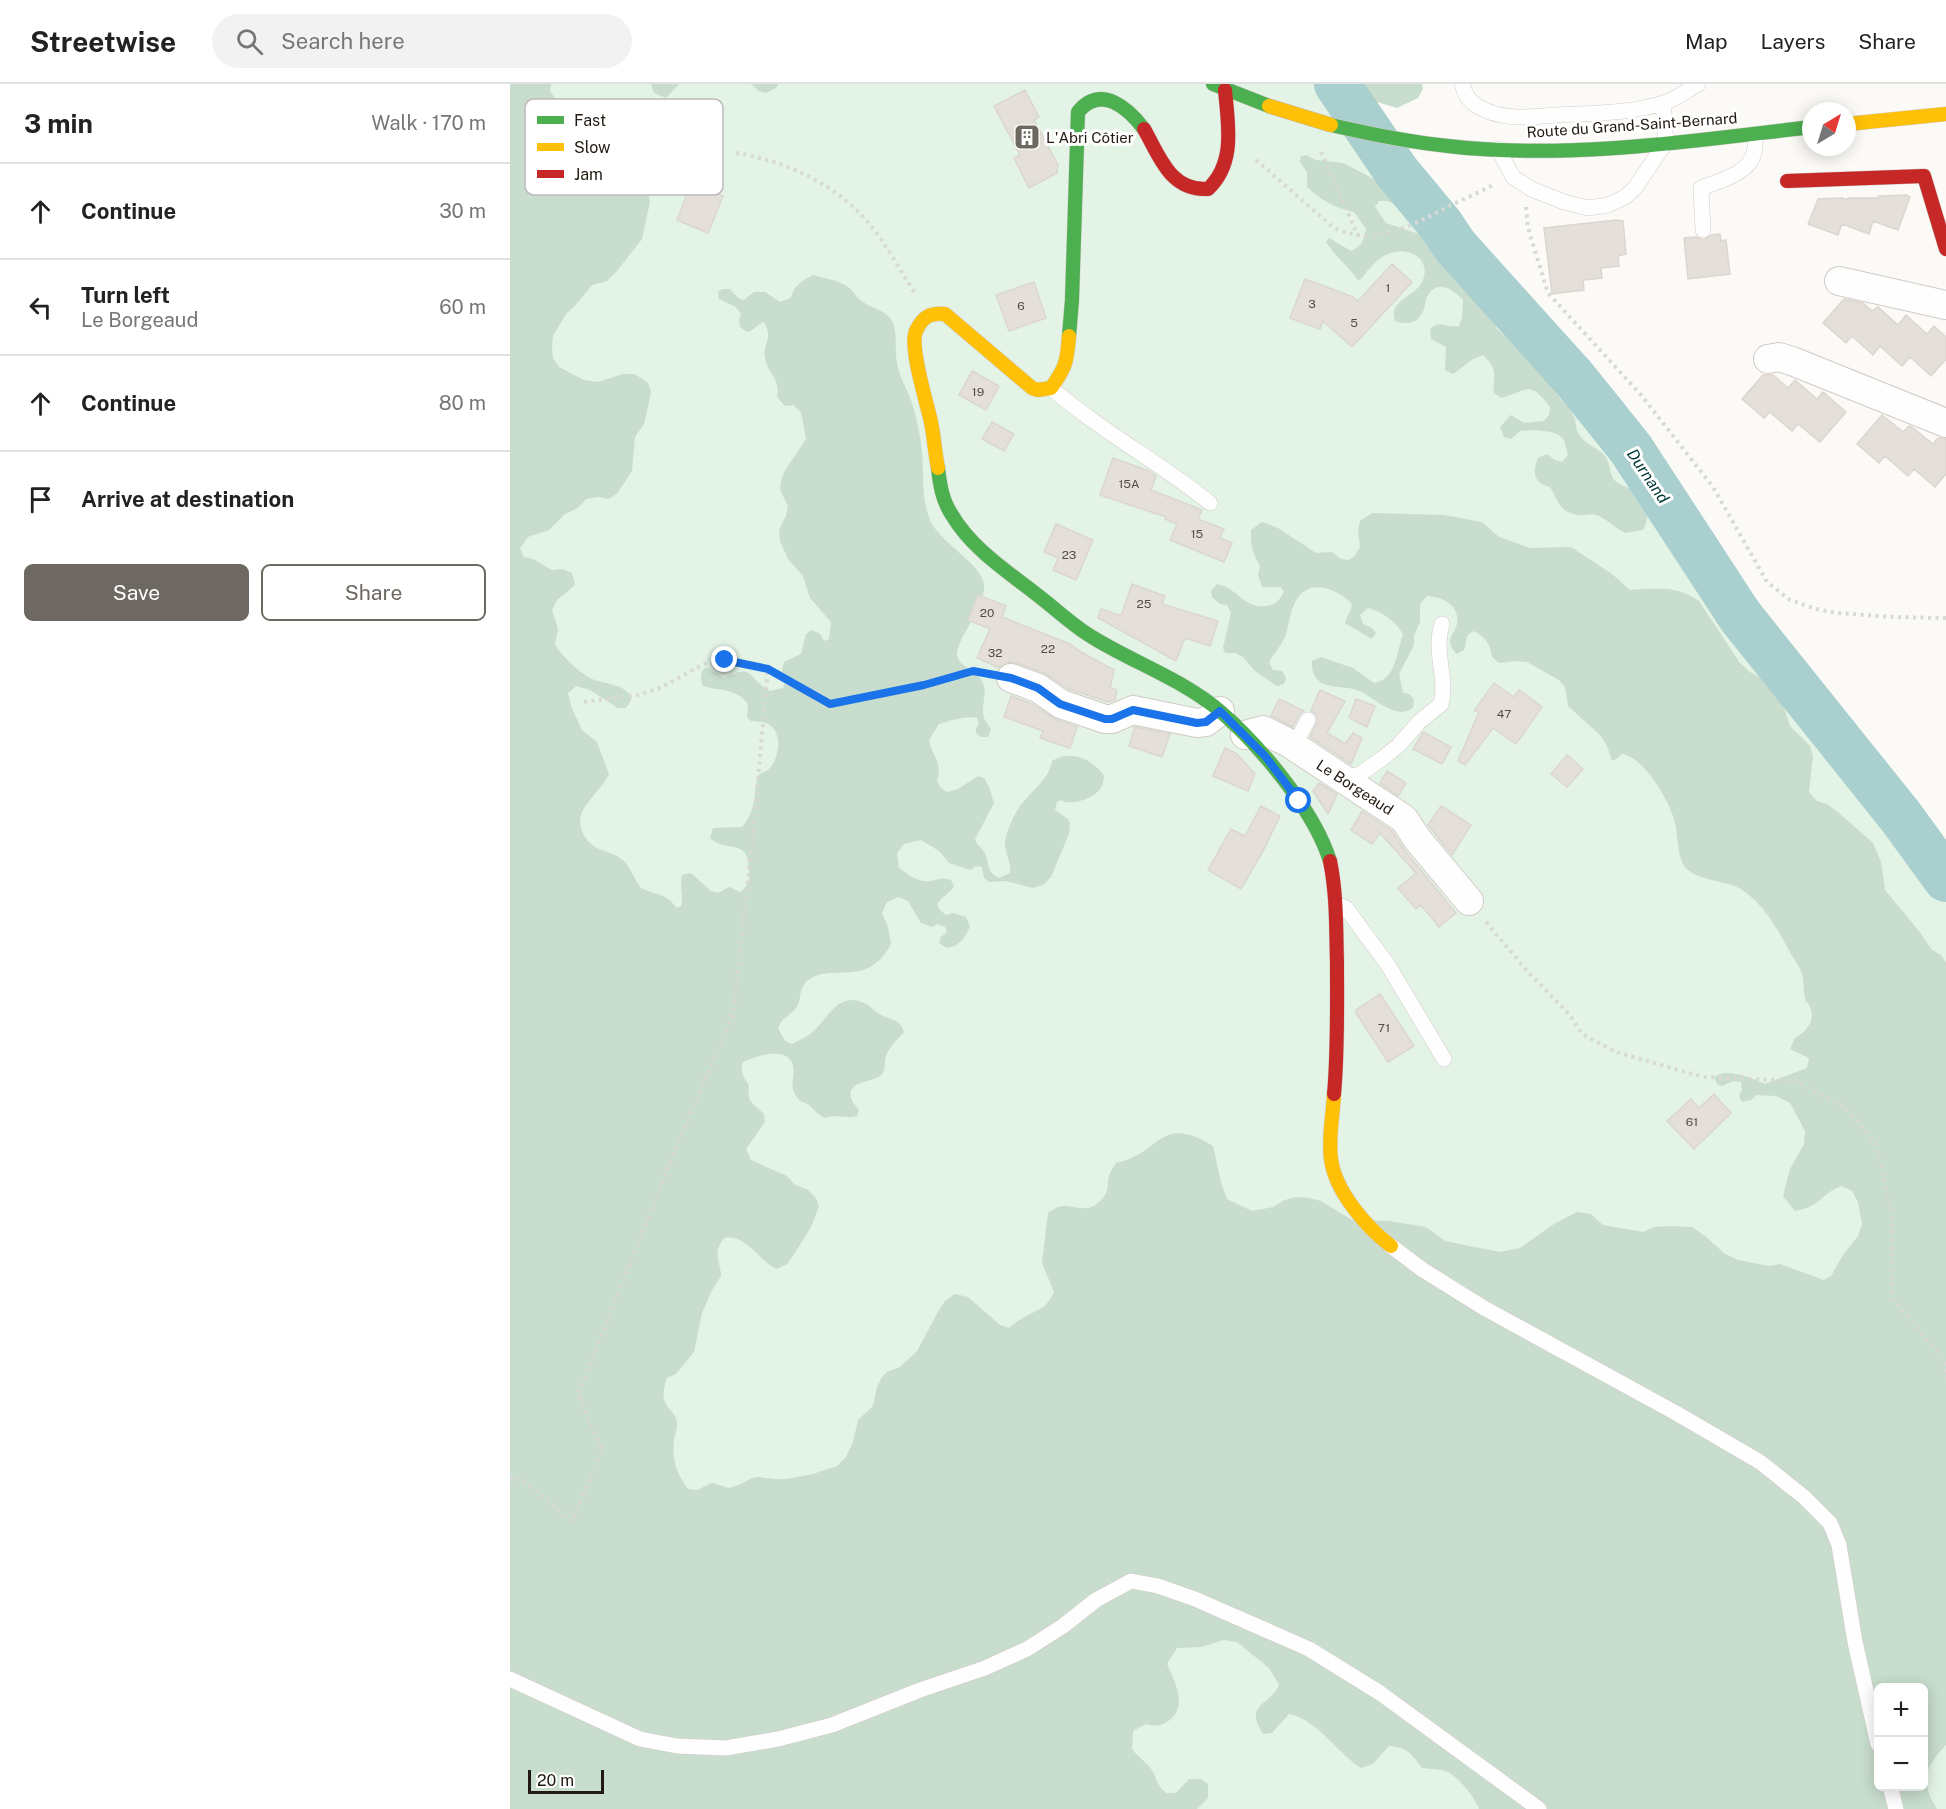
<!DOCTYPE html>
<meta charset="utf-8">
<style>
body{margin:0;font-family:"Public Sans",sans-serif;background:#f2f2f2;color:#222}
.controls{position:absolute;right:18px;bottom:18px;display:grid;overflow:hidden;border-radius:9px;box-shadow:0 3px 15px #0003}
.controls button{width:54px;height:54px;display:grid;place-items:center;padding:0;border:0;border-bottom:2px solid #e0e0e0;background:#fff;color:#222;font:30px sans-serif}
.compass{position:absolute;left:1292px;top:18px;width:54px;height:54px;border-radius:50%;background:#fff;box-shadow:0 3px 15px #0003;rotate:38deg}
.scale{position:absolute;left:18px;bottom:15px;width:76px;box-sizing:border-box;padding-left:6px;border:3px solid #221a11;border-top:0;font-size:16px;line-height:21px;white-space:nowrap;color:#221a11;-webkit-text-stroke:4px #fff;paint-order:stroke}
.stop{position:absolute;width:18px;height:18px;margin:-14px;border:4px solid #1a73e8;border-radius:50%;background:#fff}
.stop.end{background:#1a73e8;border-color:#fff;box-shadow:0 2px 6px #0008}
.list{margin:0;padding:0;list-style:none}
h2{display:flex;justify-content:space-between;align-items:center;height:78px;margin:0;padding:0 24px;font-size:26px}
h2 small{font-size:20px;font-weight:400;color:#767676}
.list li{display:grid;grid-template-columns:39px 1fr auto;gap:18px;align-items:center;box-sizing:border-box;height:96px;padding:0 24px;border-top:2px solid #e0e0e0}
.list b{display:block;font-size:22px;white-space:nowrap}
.list p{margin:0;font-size:20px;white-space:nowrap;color:#767676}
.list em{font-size:20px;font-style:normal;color:#767676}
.actions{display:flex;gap:12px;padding:18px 24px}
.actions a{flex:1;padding:14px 0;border:2px solid #6e6862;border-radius:9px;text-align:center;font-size:21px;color:#6e6862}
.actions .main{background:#6e6862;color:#fff}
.icon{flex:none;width:33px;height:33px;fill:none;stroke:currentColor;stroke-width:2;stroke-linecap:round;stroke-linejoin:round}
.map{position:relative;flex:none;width:1436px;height:1725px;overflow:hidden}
header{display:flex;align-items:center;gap:36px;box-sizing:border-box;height:84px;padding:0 30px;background:#fff;border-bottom:2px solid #e0e0e0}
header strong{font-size:28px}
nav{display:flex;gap:33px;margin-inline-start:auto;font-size:21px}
.search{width:420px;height:54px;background:#f2f2f2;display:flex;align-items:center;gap:15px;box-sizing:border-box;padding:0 21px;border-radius:33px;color:#767676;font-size:22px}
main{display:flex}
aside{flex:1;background:#fff}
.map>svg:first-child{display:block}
</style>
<header>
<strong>Streetwise</strong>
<div class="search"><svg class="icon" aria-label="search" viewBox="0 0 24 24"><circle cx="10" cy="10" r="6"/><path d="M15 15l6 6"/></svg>Search here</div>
<nav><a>Map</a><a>Layers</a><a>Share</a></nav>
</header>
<main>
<aside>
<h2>3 min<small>Walk · 170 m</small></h2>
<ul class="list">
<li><svg class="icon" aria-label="ahead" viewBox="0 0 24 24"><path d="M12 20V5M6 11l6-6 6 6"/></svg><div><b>Continue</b></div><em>30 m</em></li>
<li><svg class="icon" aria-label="left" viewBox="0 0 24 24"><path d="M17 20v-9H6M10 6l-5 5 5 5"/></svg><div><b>Turn left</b><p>Le Borgeaud</p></div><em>60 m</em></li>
<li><svg class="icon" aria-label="ahead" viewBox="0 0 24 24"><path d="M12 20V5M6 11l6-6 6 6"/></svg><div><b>Continue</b></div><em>80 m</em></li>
<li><svg class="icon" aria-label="arrive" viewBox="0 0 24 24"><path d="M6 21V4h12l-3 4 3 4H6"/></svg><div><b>Arrive at destination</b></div></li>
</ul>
<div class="actions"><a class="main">Save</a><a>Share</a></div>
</aside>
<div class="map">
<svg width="1436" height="1725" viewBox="0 0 1436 1725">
<rect width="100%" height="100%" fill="#fcfaf7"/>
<path fill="#e3f3e6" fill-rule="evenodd" d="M0,0H819L826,16L980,214L1054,276L1196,454L1221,524L1436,769V1725H0ZM1368,1604H1414V1702H1368Z"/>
<path fill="#c8ddcd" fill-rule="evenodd" d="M0,0H41L40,7C67,49 89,12 116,38V65L132,86L140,118L132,155L107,187L97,197L82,201L63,224L56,230L43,252L42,263L43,274L49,283L74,296L88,298L113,290H124L133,295L138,299L141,308L139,318L134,340L125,353L122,387L107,410L98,415L89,413L76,415L68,424L55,430L39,446L18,453L10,464L14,473L23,475L42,486L53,485L62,489L65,501L47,516L42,526L48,545L45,561C54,574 66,586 80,594C96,602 111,597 122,614L116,624H108L80,606L66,602L58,609L62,625L67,635L72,646L87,658L99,690C92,704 79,714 72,728C66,741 75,758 87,764C96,768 104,769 113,776C121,784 124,795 131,804C147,812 155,808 167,824L171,822C174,811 169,803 172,791L181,789L201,807L208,809L219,803L230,808C238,803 240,796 239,787C239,752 216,770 200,754L203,744L232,743C248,724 242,711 249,690C252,689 255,688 258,686C270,675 274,646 256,639C252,637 245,638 241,637L237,633L238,620C226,604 210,607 193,602C190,595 190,588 196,583L214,594C243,581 235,589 256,605L260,607L273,604L276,596L272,587L274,578L291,570L296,550L302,546L310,550L314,557L319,555L321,538L300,514L293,492L278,475L270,457L269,446L276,432L278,422L270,406L271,397L274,388L296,355L291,328L283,321L275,322L267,313C271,293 257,290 255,274C252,260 264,255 254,238C247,240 244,247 237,248L230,243L229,235L231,230L226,223L209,215L208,208L212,205H220L228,214L234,216L244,208H255L270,218L281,214C284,201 292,197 303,191C314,194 327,196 337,202C343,206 346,214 353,218C361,224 374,226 380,234C389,247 384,263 387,278C389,292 396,303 401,316C406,332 411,353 412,369C414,391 411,415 420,436C428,457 473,481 474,501C476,518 453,548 448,564C442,580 462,584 470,594C480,606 470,621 474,634C476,638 479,642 481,645L478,653H471L466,649V645L469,639L467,634C457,631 439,637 429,640L419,656C422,672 433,679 427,696L430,703L437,708L448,705L468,692L474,694L479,703L484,719L465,755C467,762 471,762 474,768C480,779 476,788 489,794L500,789C502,778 494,768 495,757C498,743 506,725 516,715C527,702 538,696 542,677C560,665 583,675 594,692C594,694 593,701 592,702C585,715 562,722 550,716L547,718L545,726L558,735L560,739L559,750L541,793L533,801L523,804L496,797L479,798L474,794L472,783L466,782L460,786L439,779L429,767L411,756L394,760L387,769L389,784C399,791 408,799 421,797C431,795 430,793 441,796L444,802C439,810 431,813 427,821L430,826L436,831L443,829L456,833L460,842C456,853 450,862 437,864L429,859L431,853L437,848L435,843L427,840L422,843L411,839L398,817L388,813L377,818L372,829L378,843L381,860C356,907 321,876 296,898C288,906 292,917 286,924C279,933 273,932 268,944L275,957L282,960C290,956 299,952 306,945C320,930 330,908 354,919C360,921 364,927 369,930C380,936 391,935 394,948C388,955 379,963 376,972C374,977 376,985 372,990C365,999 336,996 341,1014C342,1018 347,1023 349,1026L347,1032C335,1035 327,1030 315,1034C304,1029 303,1020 290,1017C276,1000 286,999 283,982C279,961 245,972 233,978C230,988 233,993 239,1001C237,1020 242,1017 254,1030L255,1038L236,1065L241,1076L277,1092L284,1100L298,1106L306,1114L309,1122L301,1143L283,1172L277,1180L267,1185C247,1176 237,1150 214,1154C202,1170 210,1174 211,1192L201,1208L192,1229L184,1268L166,1290L157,1294C145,1327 168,1322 167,1342C167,1347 164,1352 164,1356C162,1376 166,1389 178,1405L187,1406L202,1399L219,1404L229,1401L242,1394L249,1393L263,1395H276L303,1390L327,1382L336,1373L343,1358L348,1336L363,1322L367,1303L372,1293L377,1288L390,1283L407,1267L429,1226L435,1217L445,1210L458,1213L490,1241L499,1244C503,1241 507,1237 511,1235C527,1225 535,1227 544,1208L532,1179L538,1129C560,1110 572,1138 593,1114C599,1107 597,1100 599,1092C600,1087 604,1083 606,1079C652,1070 648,1029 703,1062L711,1098L717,1115L742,1127L763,1123L775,1116L787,1113L799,1114L811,1117L842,1136L879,1137L916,1143L935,1157L990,1168L1010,1164L1044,1140L1067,1128L1081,1130L1093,1141L1133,1148L1144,1143L1159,1142L1182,1143L1195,1152L1215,1170L1228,1176L1259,1182L1270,1180L1314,1196L1321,1192L1333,1171L1348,1152L1352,1140L1348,1118L1342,1107L1331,1102C1311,1110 1310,1123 1285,1127L1273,1112L1280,1085L1294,1060L1295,1047L1280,1019L1266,1012L1246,1011L1241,1016L1232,1018L1229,1012L1232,1006L1231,998L1223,997L1212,1002L1207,1000L1204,993C1216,983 1242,994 1255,1000L1297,984L1299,974L1280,965L1285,954C1297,947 1307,936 1299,921C1296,915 1296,920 1295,913C1293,906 1294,897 1292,890C1290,883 1285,877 1281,870C1268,846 1255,821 1231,805C1216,796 1182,797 1173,780C1167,767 1168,752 1165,739C1161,719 1133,671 1111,670L1108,674L1102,677L1097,662L1091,652L1058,622L1055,603L1049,596L1017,578L1007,577L989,579L982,573C980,559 976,554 964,547C953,552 958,557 954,566L947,570C943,566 941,564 940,558C940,552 945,547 947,540C950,521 933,513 917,512L910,520V538L904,552V561L889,590L893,609L899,610L904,615L903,624C884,637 864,612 847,606C835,602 816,605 807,595C802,590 802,584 802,577L811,573L843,584L864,599C886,596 887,567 893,550C885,537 873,528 858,524L850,531L853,540L862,544L866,549L862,555L835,539C837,532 841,528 842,520C831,508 806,495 791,510C781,519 780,537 776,550C773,560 764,569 759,578L763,586L772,587L776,594L774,600L767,602L745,587L733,573L725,569H715L713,564L721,529L717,521L710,520L702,513L701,507L707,500C712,501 717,503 721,506C735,516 742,526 761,521C768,519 771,514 774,507L770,503H752L748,491L750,482C743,470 740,460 741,446L752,438L768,444L806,469L822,468L831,475L839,476L844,473L850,463L848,446L850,437L862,429L934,431L972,438L989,453L1020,464L1061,463L1102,490L1120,506C1144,504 1168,501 1189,517L1230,579L1240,588L1262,600L1271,614L1280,642L1300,662L1303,672L1299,708L1307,717L1317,720L1329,729L1363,759L1371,778L1375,806L1409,847L1422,866L1431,871L1436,879V1661C1414,1684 1410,1697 1427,1725H969C965,1713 945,1688 932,1686C926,1685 919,1685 912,1684C902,1670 897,1663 879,1662L863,1680L851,1684C828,1670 807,1635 779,1630L762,1649L753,1650C733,1619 760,1622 769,1601L759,1584L727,1558L714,1556L691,1563L667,1564L657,1580C664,1596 677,1619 662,1634C653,1642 648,1643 636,1640L623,1647L622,1665C628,1673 638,1679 643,1688C648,1698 647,1701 656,1709H666L679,1695H691L698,1700V1714L687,1725H0ZM1368,1604H1414V1702H1368Z
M141,0H169L156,14L144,9Z
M241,0H269L266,4L256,9L249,7Z
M842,0H912L913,5L908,14L887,24L864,17Z
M796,71L805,76L833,79L864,95L878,94L894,97L901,107L897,118L891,122L877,117H869L865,123L876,139L918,153L930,167L952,203L983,234L987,245L1004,261L1017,265L1032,286L1045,295C1047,322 1055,314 1063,331C1067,338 1065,346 1070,352C1077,361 1088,364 1095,372C1100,378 1099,387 1103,394C1107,401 1116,402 1122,406C1136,416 1142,431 1133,446L1115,449C1105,444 1098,436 1087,431C1081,429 1075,432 1068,431C1050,429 1048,416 1040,403C1024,400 1022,388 1028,374L1037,370L1045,376L1052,378L1058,371L1054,356L1049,351L1042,348L1024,346L1010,347L1001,355L994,353L990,343L1001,331L1014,339L1034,337L1039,331L1040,323C1019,296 1019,306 991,314L984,309C982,290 990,287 973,271L963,275L943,290L935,286L936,263L921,255L920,245C930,235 936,245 949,242L952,234L953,216C943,205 927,194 917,213C915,218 915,226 911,231C905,241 894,240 885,237C878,216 905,213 912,198C923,175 898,161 878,170C866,175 859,185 851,195L848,196C838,182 825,172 816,158L819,154L841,167C852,163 854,155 856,145L844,128C825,124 812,117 797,103V88L790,78L791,72Z"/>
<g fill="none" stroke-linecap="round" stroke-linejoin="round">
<path stroke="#a9cfce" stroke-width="46" d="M827,0L887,88L931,141L945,162L1063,293L1089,325L1121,365L1230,532L1391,733L1436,795"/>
</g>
<path fill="#e5dfda" stroke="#dbd6d0" stroke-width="1.5" d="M515,6L529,33L524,36L548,81L547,89L519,104L504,74L510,71L484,22Z
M181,100L213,112L198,149L167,136Z
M1397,111L1400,113L1388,146L1363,137L1359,150L1332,140L1328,151L1298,140L1308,115L1332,114L1337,116L1338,114H1368L1369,112Z
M1106,136L1113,137L1116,170L1108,172L1109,182L1091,184L1092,194L1073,196L1074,206L1042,210L1034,144Z
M1210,150L1211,157L1216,156L1220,190L1178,195L1174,154L1186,153L1194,156L1201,151Z
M882,180L902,198L842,263L813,237L810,245L780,234L795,195L843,213L848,217Z
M524,198L536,234L499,247L486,211Z
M1334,215L1353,219L1362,227L1368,223L1388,241L1396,231L1417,250L1424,242L1436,253V275L1421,292L1400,273L1392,282L1370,262L1363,271L1342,252L1336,259L1313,239Z
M462,287L489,302L476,326L449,311Z
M1253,291H1263L1278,304L1285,296L1307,315L1313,308L1336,328L1310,358L1288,340L1282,347L1260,328L1254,334L1232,315Z
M1372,331L1393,348L1399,342L1403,344L1423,360L1428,354L1436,355V390L1425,403L1404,385L1398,392L1375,372L1369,379L1347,360Z
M482,338L504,350L494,367L472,355Z
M603,374L639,387L646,392L641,406L692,426L688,435L714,445L710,454L722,459L714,478L660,456L667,440L655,435L656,433L590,411Z
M546,440L583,456L566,496L543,486L548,474L534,468Z
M622,500L655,512L652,520L708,537L700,562L675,554L666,577L588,534L591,525L611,532Z
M468,511L496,522L492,533L560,560L571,568L604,586L600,604L607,606L605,616L598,618L559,605L534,589L507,579L498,578L489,584L467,574L480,545L458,536Z
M984,599L1004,613L1009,606L1032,623L1006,660L983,644L955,681L948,677L969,628L964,627Z
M810,606L835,617L817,649L835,660L843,649L852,654L841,680L800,653L808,636L806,630L801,627Z
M501,612L520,619L545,635L567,643L560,664L530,654L533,647L494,633Z
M769,615L794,627L789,631L783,643L761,632Z
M846,615L865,622L857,643L839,634Z
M625,643L660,650L652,673L619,662Z
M913,648L941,663L932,680L903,665Z
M715,664L726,669L745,690L738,707L703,692Z
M1057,671L1073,685L1057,703L1041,690Z
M877,687L896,699L888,712L870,699Z
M809,699L827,710L818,730L803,707Z
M751,722L770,732L752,769L731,805L698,786L721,745L735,752Z
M931,722L961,741L942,771L918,741Z
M852,727L882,747L895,767L946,829L929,843L911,821L906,825L888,804L906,789L870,749L862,760L841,746Z
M870,910L904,962L878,978L846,929V926Z
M1204,1010L1221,1029L1184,1065L1157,1037L1181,1015L1189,1024Z"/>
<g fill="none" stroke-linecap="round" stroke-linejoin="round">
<g stroke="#d1cbc6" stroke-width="16">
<path id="lane" d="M952,0C955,10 958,16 967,22C991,37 1021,33 1047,31C1084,29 1120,30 1156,18C1168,14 1177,6 1188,0
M988,65L1003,93L1021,105L1054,118L1078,124L1098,121L1115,113L1125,104L1156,58L1153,19
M1193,146L1191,104C1209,97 1239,90 1244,69C1246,63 1245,56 1245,50
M541,304C591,347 649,378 700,419
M784,662L798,636
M835,695L850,690L873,674L889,661L909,638L931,620C938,593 923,570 932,540
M828,821L836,824L878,881L934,975
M881,1162L913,1186L974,1224L1166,1329L1250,1378L1294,1413L1320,1439L1329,1461L1345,1558L1368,1660
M0,1595L130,1655L167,1662L216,1664L268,1655L322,1641L410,1606L475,1584L517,1565L553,1542L586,1516L621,1497L648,1502L685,1515L799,1565L870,1609L1029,1725
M1380,1702L1386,1725"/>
</g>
<g stroke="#d1cbc6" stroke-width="30">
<path id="street" d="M1329,197L1436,221
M1258,275L1269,273L1282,277L1436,339
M501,594L528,604L551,620L595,635H602L623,626L687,639L696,638L710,627
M735,651L753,646L779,659L894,735L908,756L959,817"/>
</g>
<g stroke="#d1cbc6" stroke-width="15">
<path id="fast" d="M703,0L759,22
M821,41C860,50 898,58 938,62C1058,76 1182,57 1301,43
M559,252L562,216L568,28C591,0 618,24 634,45
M428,384C430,401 432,416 442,431C463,467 503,491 535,517C550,529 565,543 582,553C624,579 674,596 711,628C751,663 804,726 820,777"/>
</g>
<g stroke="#d1cbc6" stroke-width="15">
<path id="slow" d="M1337,40L1436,30
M428,384C425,369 424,353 421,338C417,319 399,263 406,247C413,232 420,229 435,230L522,304L528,306L541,304C556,283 557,278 559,252
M824,1010C823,1031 818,1055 821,1075C825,1107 856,1143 881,1162"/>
</g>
<g stroke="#d1cbc6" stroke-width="15">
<path id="jam" d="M634,45C650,73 660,107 698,105C726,79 718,40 715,6
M1277,97L1414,92L1436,165
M820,777C827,811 826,845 827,879C827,923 828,967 824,1010"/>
</g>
<path stroke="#d8d8d7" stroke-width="4" stroke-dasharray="3 4.5" stroke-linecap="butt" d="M811,68L848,152
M226,69C277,77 328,101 361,142C377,162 390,186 404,208
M746,76L824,144C866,163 901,142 939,122C954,115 970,108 985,100
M1016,123L1018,144L1038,209L1131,311L1203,403L1257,498L1280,516L1306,525L1327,529L1383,533L1436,534
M74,618L128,611L150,604L194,580L215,576L258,585
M976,838L1018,888L1060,931L1072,950L1106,968L1193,993L1286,997L1335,1023L1366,1060L1383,1135L1382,1214L1434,1276L1436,1294
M0,1395L9,1393L62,1437L92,1366L68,1311L161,1076L223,930L242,761L258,585L320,620L413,601L463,587L477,590"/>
<use href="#lane" stroke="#fffefe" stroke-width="15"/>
<use href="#street" stroke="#fffefe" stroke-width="28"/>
<use href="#fast" stroke="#4caf50" stroke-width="14"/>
<use href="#slow" stroke="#ffc107" stroke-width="14"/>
<use href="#jam" stroke="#c62828" stroke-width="14"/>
<g stroke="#b9b4a7" stroke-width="15" stroke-linecap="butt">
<path id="slow-bridge" d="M759,22L821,41"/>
</g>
<use href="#slow-bridge" stroke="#ffc107" stroke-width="14"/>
</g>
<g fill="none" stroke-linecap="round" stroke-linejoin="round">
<path stroke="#1a73e8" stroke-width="8" d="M215,576L258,585L320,620L414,601L463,587L501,594L528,604L550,620L595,635H602L623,626L687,639L696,638L710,627L755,672L789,717"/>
</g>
<defs>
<g id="building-square" transform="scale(1.35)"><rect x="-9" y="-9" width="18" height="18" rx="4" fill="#6e6862" stroke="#fff"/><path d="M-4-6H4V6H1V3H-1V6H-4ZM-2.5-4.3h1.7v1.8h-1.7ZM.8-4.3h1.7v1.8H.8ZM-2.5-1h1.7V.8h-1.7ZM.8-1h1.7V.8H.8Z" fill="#fff"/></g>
</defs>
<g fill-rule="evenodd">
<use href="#building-square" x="517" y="53"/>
</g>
<g text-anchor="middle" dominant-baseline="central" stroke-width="6" stroke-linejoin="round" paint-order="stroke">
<g font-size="12" fill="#544c44">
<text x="878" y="204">1</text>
<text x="802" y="220">3</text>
<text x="511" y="222">6</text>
<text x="844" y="239">5</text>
<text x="468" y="308">19</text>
<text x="619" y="400">15A</text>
<text x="687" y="450">15</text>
<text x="559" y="471">23</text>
<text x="634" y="520">25</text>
<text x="477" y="529">20</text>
<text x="538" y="565">22</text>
<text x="485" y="569">32</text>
<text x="994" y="630">47</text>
<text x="874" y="944">71</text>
<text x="1182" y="1038">61</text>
</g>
<g font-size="15" fill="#221a11" stroke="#fff">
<text transform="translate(1122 41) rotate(-4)">Route du Grand-Saint-Bernard</text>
<text transform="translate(845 703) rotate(33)">Le Borgeaud</text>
</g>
<g font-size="15" fill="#221a11" stroke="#fff" text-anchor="start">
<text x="536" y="53">L'Abri Côtier</text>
</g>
<g font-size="16" font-style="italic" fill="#003737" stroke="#fff">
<text transform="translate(1138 392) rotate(56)">Durnand</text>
</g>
</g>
<rect x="15" y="15" width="198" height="96" rx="9" fill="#fff" stroke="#bdbab8" stroke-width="1.5"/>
<rect x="27" y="32" width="27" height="8" fill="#4caf50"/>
<rect x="27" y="59" width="27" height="8" fill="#ffc107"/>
<rect x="27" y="86" width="27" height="8" fill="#c62828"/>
<g font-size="16" fill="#221a11">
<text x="64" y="42">Fast</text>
<text x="64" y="69">Slow</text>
<text x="64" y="96">Jam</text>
</g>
</svg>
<div class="controls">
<button>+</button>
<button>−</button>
</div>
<svg class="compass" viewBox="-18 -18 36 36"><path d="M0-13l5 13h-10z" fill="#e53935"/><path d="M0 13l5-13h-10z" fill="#767676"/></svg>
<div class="scale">20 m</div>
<div class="stop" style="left:789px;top:717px"></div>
<div class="stop end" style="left:215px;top:576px"></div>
</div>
</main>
